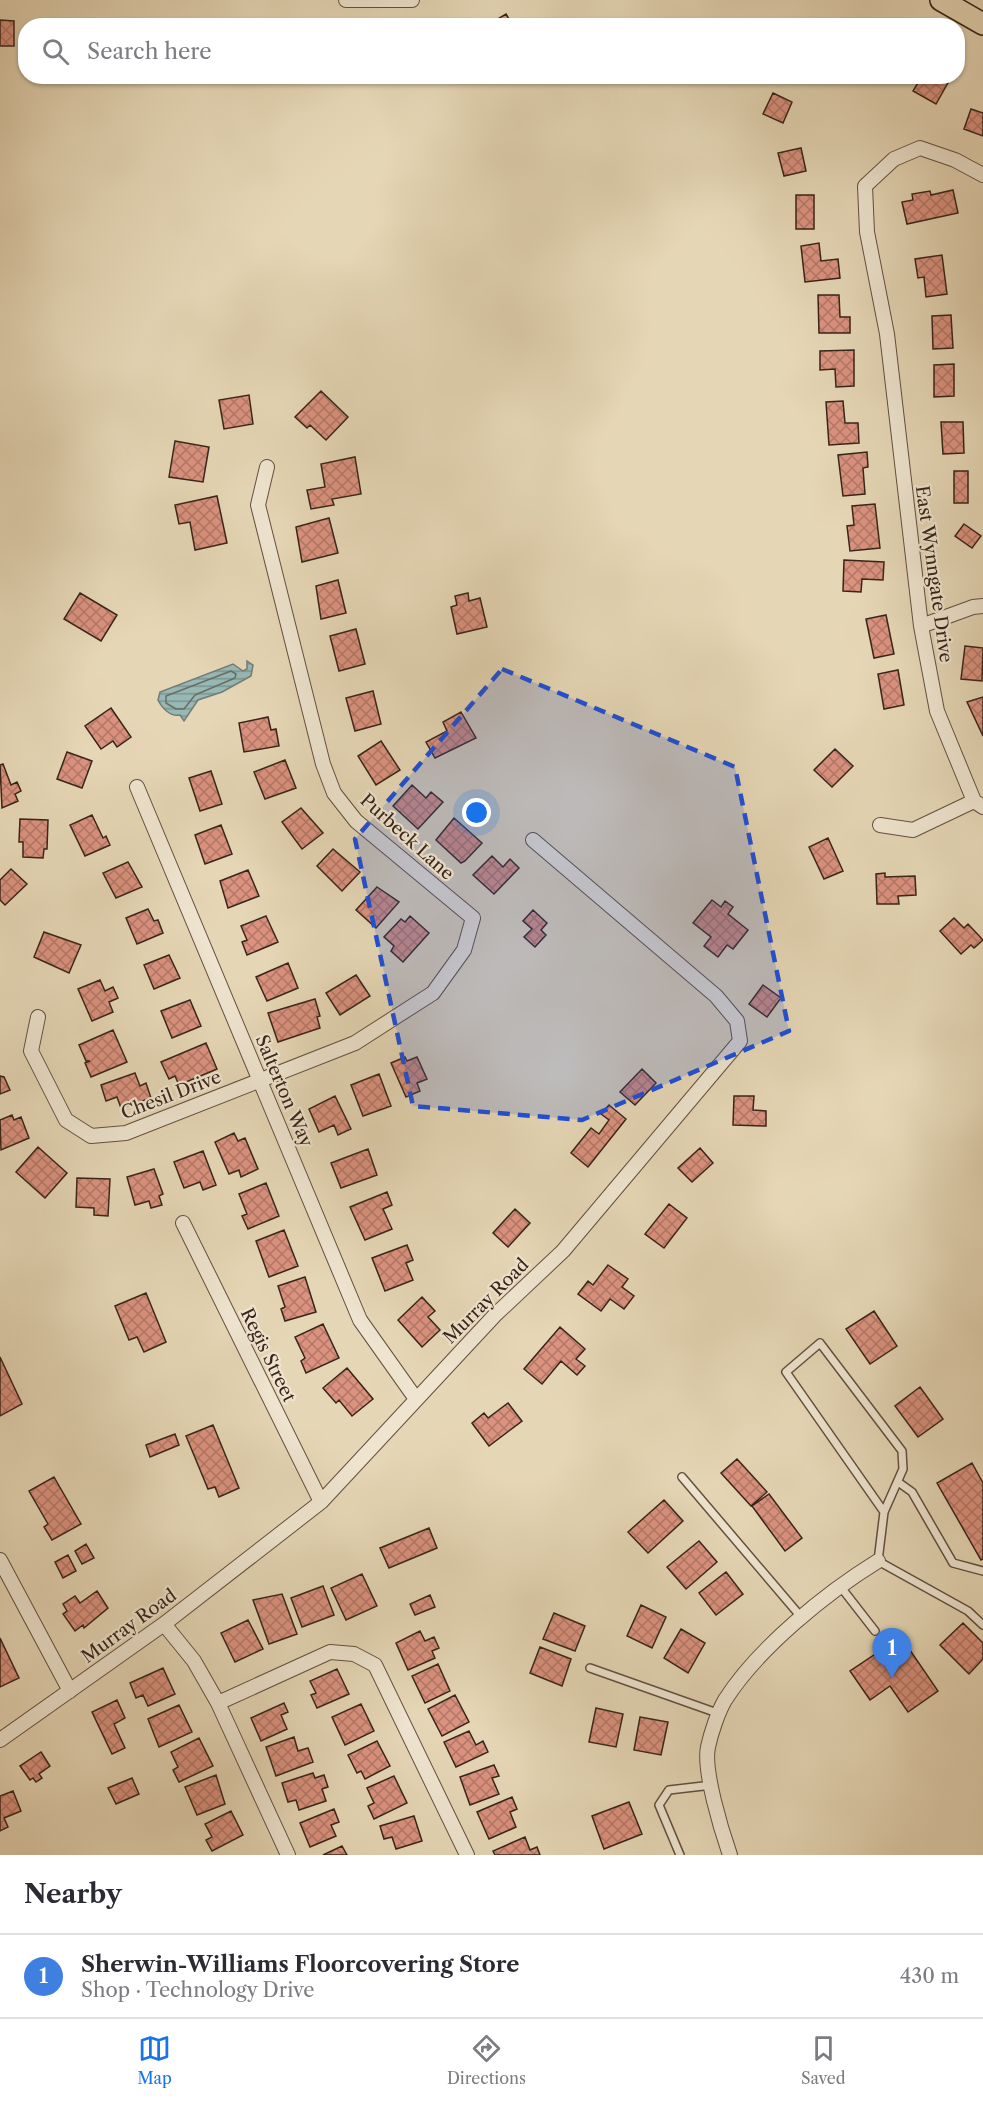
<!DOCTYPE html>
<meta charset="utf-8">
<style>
body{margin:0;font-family:"Libre Caslon Text",serif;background:#f7f7f7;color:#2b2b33}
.you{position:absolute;left:477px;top:813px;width:21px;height:21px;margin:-15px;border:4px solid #fff;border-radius:50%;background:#1a73e8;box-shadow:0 0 0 9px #1a73e833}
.badge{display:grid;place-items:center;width:39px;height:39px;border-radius:50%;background:#1a73e8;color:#fff;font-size:20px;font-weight:700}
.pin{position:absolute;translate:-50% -50px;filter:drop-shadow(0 2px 3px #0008)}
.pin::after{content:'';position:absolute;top:32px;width:21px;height:18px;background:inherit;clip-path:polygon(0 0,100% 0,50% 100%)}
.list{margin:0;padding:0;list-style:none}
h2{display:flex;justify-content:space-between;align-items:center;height:78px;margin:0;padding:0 24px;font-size:26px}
h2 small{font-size:20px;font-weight:400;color:#7c7c81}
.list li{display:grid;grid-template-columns:39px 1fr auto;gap:18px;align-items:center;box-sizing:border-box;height:84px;padding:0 24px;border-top:2px solid #e1e1e2}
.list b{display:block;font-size:22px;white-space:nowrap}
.list p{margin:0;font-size:20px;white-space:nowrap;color:#7c7c81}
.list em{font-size:20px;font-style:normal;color:#7c7c81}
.icon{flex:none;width:33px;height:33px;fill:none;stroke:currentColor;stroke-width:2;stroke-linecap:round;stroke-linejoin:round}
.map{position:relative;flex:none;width:983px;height:1855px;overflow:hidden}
.search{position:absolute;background:#fff;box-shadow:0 2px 4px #0004;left:18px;right:18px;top:18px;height:66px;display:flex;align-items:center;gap:15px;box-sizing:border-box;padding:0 21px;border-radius:24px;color:#7c7c81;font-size:22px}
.sheet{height:162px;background:#fff}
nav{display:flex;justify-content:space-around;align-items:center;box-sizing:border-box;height:84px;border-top:2px solid #e1e1e2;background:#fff;font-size:16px;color:#7c7c81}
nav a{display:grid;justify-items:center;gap:3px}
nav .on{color:#1a73e8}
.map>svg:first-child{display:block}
</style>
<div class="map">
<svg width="983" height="1855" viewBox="0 0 983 1855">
<defs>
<pattern id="water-rules" width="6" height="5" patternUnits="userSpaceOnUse" patternTransform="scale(1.5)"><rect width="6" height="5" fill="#97b8b4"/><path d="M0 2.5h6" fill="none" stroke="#7c9592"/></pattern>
<pattern id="building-cross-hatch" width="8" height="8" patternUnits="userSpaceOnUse" patternTransform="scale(1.5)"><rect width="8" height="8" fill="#db927f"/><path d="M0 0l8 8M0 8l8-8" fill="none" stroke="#b37767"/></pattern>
</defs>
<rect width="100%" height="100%" fill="#e5d6b5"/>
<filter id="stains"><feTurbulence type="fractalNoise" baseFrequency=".00333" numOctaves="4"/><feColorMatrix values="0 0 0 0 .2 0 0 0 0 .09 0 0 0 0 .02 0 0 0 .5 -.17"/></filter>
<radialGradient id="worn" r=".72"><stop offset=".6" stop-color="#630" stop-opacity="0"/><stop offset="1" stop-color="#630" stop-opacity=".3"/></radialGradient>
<path fill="url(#water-rules)" stroke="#717d76" stroke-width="1.5" d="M247,661L253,665L251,676L222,692L198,700L184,721L180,715C170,717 162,708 158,700L160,692L233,664L243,671L247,669Z"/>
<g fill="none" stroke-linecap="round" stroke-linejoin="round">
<path stroke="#686e66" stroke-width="1.5" d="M231,671L236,674L235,678L195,695L184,709H176L166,703V696Z"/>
</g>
<path fill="url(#building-cross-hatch)" stroke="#382419" stroke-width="1.5" d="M506,14L513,26H486Z
M0,20L14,21V46H0Z
M922,76H941L949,81L936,104L913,91Z
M773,93L792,102L783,123L763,114Z
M971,109L983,113V136L964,129Z
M801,148L806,171L784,176L778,153Z
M953,190L958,213L907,224L902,202L913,200L912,194L930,191L931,195Z
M796,195H814V229H796Z
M819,243L821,261L838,259L840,278L805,282L801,246Z
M942,255L947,294L926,297L924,277L918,278L915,259Z
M818,295H839L840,317H850V333H819Z
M951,315L953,348L933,349L932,316Z
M854,350V386L836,387L835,369L820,370V351Z
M954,364V396L934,397V365Z
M321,391L348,417L326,440L310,425L307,428L295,417Z
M249,395L253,424L224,429L219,400Z
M843,401L845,423H858L859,443L829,445L826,402Z
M941,422H963L964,453L943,454Z
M175,441L209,447L203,482L169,477Z
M867,452L868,467L863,468L865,494L843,496L838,455Z
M355,457L361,494L332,499L334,505L311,509L307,490L325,487L321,464Z
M954,471H968V503H954Z
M217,496L227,543L195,550L190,522L179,524L175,505Z
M875,504L880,548L850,551L847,526L854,525L852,506Z
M329,518L338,553L302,562L296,527Z
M964,524L981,536L972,548L955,536Z
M844,560L884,562L883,580L862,579L861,592L843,591Z
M338,580L346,613L321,619L316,586Z
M80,593L117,615L101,641L64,619Z
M468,593L469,601L480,598L487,627L457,634L451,607L457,605L455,596Z
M886,615L894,654L874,658L866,619Z
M356,629L365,664L339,671L330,636Z
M965,646L983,648L982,681L961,679Z
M898,670L904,705L884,709L878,674Z
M373,691L381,724L355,731L346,698Z
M983,697V736L967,702Z
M111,708L131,737L117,747L113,741L101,749L85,726Z
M461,712L476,738L435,758L426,742L447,731L443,722Z
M268,717L271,730L276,729L279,746L244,752L239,723Z
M381,741L400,770L376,785L358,756Z
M835,749L853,766L832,787L814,770Z
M67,752L92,761L82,788L57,779Z
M285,760L296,788L265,799L254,772Z
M3,764L11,785L17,782L21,791L15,794L18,801L2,808L0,765Z
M211,771L222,804L200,811L189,778Z
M412,785L426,798L431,792L443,802L418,829L393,806Z
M301,808L323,833L302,849L282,822Z
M92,815L103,838L106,836L110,845L85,856L70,825Z
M454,818L482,843L465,861L461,863L436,840Z
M20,819L48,820L47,849H44L43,858L23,857V842H19Z
M221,825L232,854L205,864L195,835Z
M828,838L843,871L824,879L809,847Z
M333,849L360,872L342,891L317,866Z
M492,856L503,867L510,859L519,868L494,894L473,875Z
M128,862L142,887L116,898L103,873Z
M11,869L27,884L5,905L0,900V880Z
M248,870L259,896L228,908L220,881Z
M885,873V877L915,876L916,895L898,896L899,904H877L876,874Z
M377,887L399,902L376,928L356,910Z
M712,900L721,907L725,901L733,907L728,914L748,930L733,949L727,945L718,957L704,946L711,937L693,923Z
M148,909L154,921L158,920L163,933L137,944L126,918Z
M533,910L547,923L541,930L546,935L535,947L524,937L532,929L523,921Z
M266,916L278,942L247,955L242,942L247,940L241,926Z
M410,916L429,933L403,962L391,951L394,946L384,937L401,919L405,922Z
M954,918L964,928L968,924L983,940L974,948L971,945L961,954L940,931Z
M44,932L81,945L69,973L34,957Z
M169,955L180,978L154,989L144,965Z
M288,963L298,988L267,1001L256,977Z
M356,975L370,996L340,1015L326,993Z
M100,980L105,991L113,987L118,998L109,1002L113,1012L92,1021L78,989Z
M763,985L781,998L767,1017L749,1004Z
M315,999L320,1016L317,1017L320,1028L278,1042L268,1013Z
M190,1000L201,1026L172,1038L161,1011Z
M113,1030L127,1062L91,1077L85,1063L90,1061H86L79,1045Z
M206,1043L217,1069L179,1085L175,1076L169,1079L161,1062Z
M405,1057L407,1061L417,1057L427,1079L417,1083L420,1091L406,1097L391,1063Z
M642,1069L656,1083L635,1105L620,1092Z
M135,1073L140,1086L146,1083L151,1098L121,1108L117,1097L106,1101L101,1085Z
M379,1074L391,1106L363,1116L351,1085Z
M0,1076L4,1077L10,1090L0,1094Z
M335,1096L351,1129L338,1135L334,1125L319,1132L309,1109Z
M734,1096H754L753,1110L766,1111V1126L733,1125Z
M609,1105L626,1119L588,1167L571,1153L591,1128L599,1134L609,1120L601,1114Z
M12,1115L14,1120L21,1117L29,1138L1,1150L0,1120Z
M234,1133L238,1141L245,1138L258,1169L241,1177L239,1170L229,1174L215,1142Z
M38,1147L67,1173L45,1198L16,1172Z
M700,1148L713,1163L692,1182L678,1168Z
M368,1149L377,1175L341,1188L331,1163Z
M203,1151L216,1185L203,1190L200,1182L184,1188L174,1162Z
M154,1169L163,1194L159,1196L162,1205L151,1208L149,1201L135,1205L127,1177Z
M77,1178L110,1179L108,1216L94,1215V1208L76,1207Z
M266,1183L279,1216L248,1229L242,1216L247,1214L239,1194Z
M387,1192L392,1205L383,1209L392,1229L365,1240L350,1207Z
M669,1204L687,1218L664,1248L645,1234Z
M515,1209L530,1223L508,1247L493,1233Z
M284,1230L298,1266L269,1277L256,1241Z
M407,1245L413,1260L406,1263L413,1280L385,1291L372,1258Z
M608,1265L628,1279L622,1287L634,1296L624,1309L610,1299L601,1311L578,1294L588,1281L593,1285Z
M305,1277L316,1312L285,1321L281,1309L285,1307L278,1286Z
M146,1293L166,1342L144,1352L137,1337L129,1340L115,1306Z
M422,1297L435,1311L428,1317L440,1330L422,1347L398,1320Z
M874,1311L897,1346L870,1364L846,1329Z
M323,1324L339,1358L306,1373L301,1361L305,1358L295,1337Z
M560,1327L585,1349L576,1359L585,1366L577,1375L561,1361L542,1384L524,1369Z
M0,1357L22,1404L0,1416Z
M347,1368L373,1399L352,1416L339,1400L336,1403L323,1388Z
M920,1387L943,1419L918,1437L895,1406Z
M508,1403L522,1421L489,1446L472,1423L484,1413L488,1418Z
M213,1425L239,1488L219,1497L215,1487L208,1489L186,1436Z
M175,1434L179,1445L150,1457L146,1445Z
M737,1459L767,1492L751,1506L721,1473Z
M972,1463L983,1483V1559L981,1560L937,1483Z
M54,1477L81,1524L52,1540L44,1527L48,1524L29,1491Z
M769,1494L802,1538L785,1551L752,1506Z
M664,1500L683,1521L648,1553L628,1532Z
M429,1528L437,1548L389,1568L380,1548Z
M699,1541L717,1562L686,1589L667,1567Z
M86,1544L94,1558L82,1564L75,1551Z
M68,1555L76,1571L63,1578L55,1562Z
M726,1572L743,1594L716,1615L699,1593Z
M362,1574L377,1606L346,1620L331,1588Z
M323,1586L334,1615L302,1627L291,1598Z
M97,1591L108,1608L84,1628L83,1625L75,1631L63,1614L67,1611L63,1604L75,1596L80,1603Z
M282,1594L297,1634L269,1644L253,1600Z
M430,1595L435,1607L415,1615L410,1604Z
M641,1605L666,1617L652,1648L627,1636Z
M554,1613L585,1626L575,1651L543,1639Z
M248,1620L263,1649L235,1662L221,1633Z
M963,1623L983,1643V1659L969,1674L940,1645Z
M681,1629L705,1643L688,1673L664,1658Z
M420,1631L425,1641L434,1637L439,1648L432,1651L435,1658L408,1670L396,1643Z
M901,1637L938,1691L908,1712L890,1686L870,1700L850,1671Z
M0,1638L19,1678L0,1687Z
M540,1647L571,1659L562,1686L530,1673Z
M438,1664L450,1691L425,1703L412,1676Z
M163,1668L175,1694L148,1706L143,1695L136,1698L130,1683Z
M337,1669L349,1694L317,1708L311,1695L316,1693L310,1681Z
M455,1695L469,1722L442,1736L428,1709Z
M117,1700L125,1718L114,1724L125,1748L112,1754L92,1712Z
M284,1703L288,1712L281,1715L287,1729L261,1741L251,1718Z
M361,1704L374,1731L345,1745L332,1717Z
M179,1705L192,1732L159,1747L148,1719Z
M596,1708L623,1714L616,1747L589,1742Z
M640,1717L668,1722L661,1755L634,1750Z
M469,1731L476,1745L483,1741L488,1752L456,1767L444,1742Z
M294,1737L298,1751L308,1748L313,1762L276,1776L266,1747Z
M199,1738L213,1766L179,1782L173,1770L178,1767L171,1752Z
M377,1741L390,1766L365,1779L361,1771L357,1773L348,1755Z
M41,1752L50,1766L39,1774L42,1778L36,1782L33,1778L30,1780L20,1766Z
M494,1765L499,1776L492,1778L499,1794L470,1805L460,1777Z
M313,1773L315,1778L324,1775L328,1787L322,1789L326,1801L299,1810L296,1800L288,1802L282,1783Z
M216,1775L225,1804L197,1815L185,1787Z
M394,1776L407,1803L374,1819L368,1806L374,1803L367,1788Z
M132,1778L139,1794L116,1804L108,1788Z
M13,1791L21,1811L4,1818L8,1827L0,1831V1796Z
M512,1797L517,1809L510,1812L516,1827L489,1839L477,1812Z
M629,1802L642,1834L604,1849L592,1816Z
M334,1809L339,1822L331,1825L336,1836L310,1847L300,1823Z
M231,1811L243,1835L212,1851L206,1840L212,1837L205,1824Z
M414,1816L422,1841L396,1849L392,1837L384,1839L380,1826Z
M525,1837L530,1850L537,1847L540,1855H495L493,1851Z
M342,1846L347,1855H323Z"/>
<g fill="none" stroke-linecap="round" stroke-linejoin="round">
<g stroke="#635040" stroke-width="10">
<path id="service" d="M682,1477L802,1618
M898,1482L912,1492L953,1563L983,1571
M884,1512L786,1372L820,1343L902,1451L903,1469L884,1512L878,1561L968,1611L983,1625
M840,1586L875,1631
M590,1668L720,1714
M680,1855L659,1805L669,1790L712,1785"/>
</g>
<g stroke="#635040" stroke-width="16">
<path id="minor" d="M346,0H412
M983,175L955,160L920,148L894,159L865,186L867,232L887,334L921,626L937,711L974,801L983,807
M921,626L973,607L983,606
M137,787L360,1320L416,1399
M880,825L913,830L974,801
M38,1017L31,1051L66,1120L91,1136L126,1133L355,1043L433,993L464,950L473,918L356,821L334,793L323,764L258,505L267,467
M183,1223L321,1502
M0,1560L70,1691
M164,1624L194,1661L218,1703L288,1855
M218,1703L330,1652L354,1654L375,1665L467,1855
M0,1740L164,1624L321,1502L495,1315L563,1251L740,1041L737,1021L716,996L533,840
M730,1855C722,1832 703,1771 708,1747C711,1733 718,1712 725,1700C758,1648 826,1593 878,1561"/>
</g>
<g stroke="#382419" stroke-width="24">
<path id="primary" d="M941,0L983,24"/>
</g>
<use href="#service" stroke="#eee4cf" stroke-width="7"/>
<use href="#minor" stroke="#eee4cf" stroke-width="14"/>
<use href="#primary" stroke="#e5d6b5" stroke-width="21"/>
</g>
<path fill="#1d4ed8" fill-opacity="0.2" stroke="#1d4ed8" stroke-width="4.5" stroke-dasharray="12 8" stroke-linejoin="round" d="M502,669L735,767L789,1031L582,1120L413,1106L355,839Z"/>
<g text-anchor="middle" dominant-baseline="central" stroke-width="4.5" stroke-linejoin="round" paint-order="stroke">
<g font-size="18" fill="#382419" stroke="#eee4cf">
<text transform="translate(934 574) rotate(82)">East Wynngate Drive</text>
<text transform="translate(407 837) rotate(42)">Purbeck Lane</text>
<text transform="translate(284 1091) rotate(67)">Salterton Way</text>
<text transform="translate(171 1095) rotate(-21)">Chesil Drive</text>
<text transform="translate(486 1301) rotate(-45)">Murray Road</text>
<text transform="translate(268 1355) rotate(64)">Regis Street</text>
<text transform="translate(129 1626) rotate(-36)">Murray Road</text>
</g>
</g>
<rect width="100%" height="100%" filter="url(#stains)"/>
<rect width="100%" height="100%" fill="url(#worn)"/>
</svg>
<div class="you"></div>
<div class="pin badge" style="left:892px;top:1678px;background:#3f7fe0">1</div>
<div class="search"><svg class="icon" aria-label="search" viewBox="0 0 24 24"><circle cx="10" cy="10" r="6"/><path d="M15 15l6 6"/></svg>Search here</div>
</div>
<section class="sheet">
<h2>Nearby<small></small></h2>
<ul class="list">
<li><span class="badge" style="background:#3f7fe0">1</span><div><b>Sherwin-Williams Floorcovering Store</b><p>Shop · Technology Drive</p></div><em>430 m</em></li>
</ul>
</section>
<nav>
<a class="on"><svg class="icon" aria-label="map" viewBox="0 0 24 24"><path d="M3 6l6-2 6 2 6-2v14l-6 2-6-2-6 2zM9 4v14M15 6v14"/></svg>Map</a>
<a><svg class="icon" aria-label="directions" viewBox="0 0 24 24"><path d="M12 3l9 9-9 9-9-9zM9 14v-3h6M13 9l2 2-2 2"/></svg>Directions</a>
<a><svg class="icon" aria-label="saved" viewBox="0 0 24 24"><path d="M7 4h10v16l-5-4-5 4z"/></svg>Saved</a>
</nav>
